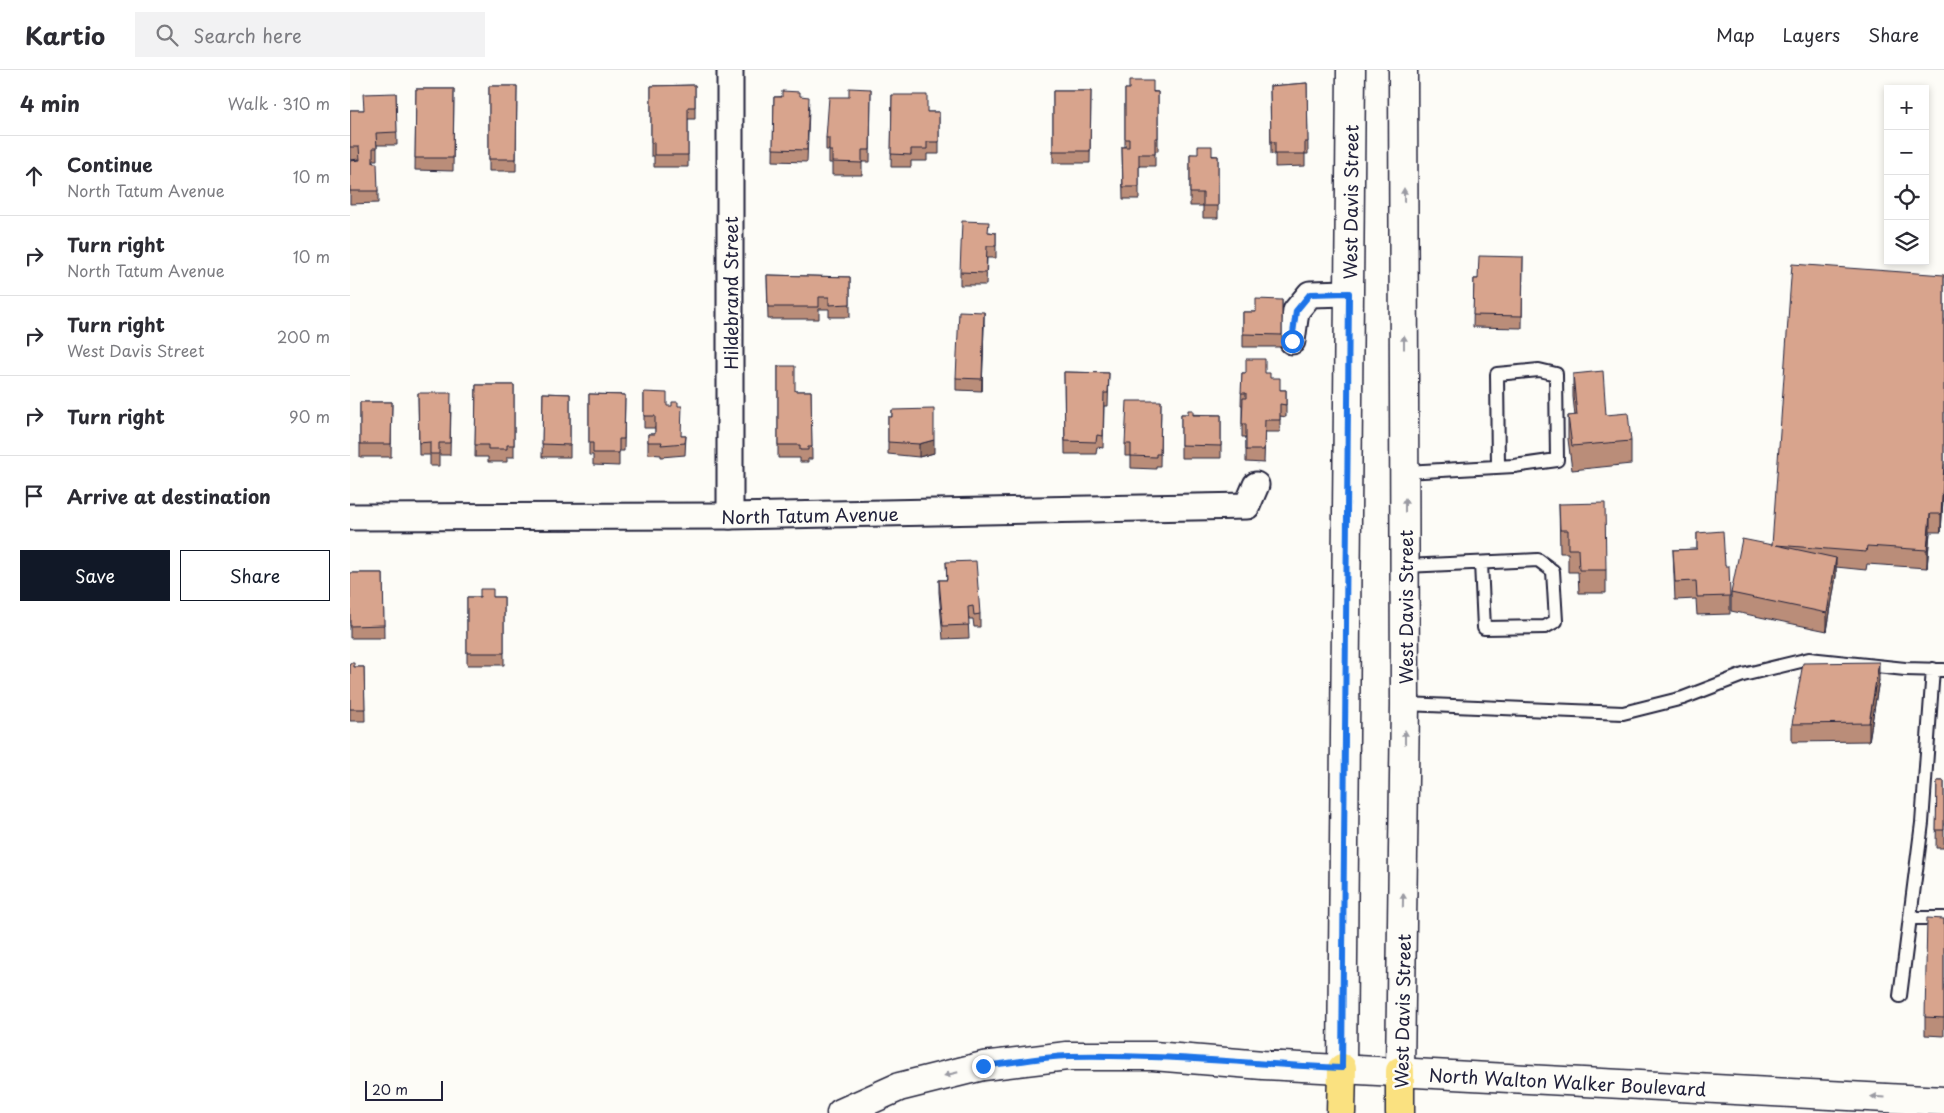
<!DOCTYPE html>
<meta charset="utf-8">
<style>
body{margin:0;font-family:"Playpen Sans",sans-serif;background:#f2f2f3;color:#2b2b33}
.controls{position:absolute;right:15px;top:15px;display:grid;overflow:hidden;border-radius:0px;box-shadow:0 2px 8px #0003}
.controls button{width:45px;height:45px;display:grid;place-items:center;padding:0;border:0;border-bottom:1px solid #e1e1e2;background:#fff;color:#2b2b33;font:25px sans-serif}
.scale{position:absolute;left:15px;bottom:12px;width:78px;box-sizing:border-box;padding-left:5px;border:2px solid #22223b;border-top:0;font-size:14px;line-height:18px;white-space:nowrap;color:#22223b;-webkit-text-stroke:4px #fdfcf7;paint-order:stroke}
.stop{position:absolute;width:15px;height:15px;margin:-11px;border:4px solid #1a73e8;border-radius:50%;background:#fff}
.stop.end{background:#1a73e8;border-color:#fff;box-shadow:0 1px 5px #0008}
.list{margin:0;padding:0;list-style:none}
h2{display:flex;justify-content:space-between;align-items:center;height:65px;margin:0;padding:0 20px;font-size:21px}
h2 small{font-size:16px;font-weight:400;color:#7c7c81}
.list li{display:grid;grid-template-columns:32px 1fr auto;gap:15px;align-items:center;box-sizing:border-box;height:80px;padding:0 20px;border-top:1px solid #e1e1e2}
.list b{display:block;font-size:19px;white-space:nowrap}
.list p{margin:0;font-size:16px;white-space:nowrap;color:#7c7c81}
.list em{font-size:16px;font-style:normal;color:#7c7c81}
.actions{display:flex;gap:10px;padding:15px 20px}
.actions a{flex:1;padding:11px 0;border:1px solid #111827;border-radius:0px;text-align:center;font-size:18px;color:#111827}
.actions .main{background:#111827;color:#fff}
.icon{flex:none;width:28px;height:28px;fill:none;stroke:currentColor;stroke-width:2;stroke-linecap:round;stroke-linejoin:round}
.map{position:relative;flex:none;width:1594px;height:1043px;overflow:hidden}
header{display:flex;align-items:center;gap:30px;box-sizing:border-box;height:70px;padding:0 25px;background:#fff;border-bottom:1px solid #e1e1e2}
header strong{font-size:24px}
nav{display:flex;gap:28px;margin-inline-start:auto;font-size:18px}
.search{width:350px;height:45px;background:#f2f2f3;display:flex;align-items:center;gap:12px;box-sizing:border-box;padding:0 18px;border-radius:0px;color:#7c7c81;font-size:19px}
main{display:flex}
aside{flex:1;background:#fff}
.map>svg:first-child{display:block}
</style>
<header>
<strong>Kartio</strong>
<div class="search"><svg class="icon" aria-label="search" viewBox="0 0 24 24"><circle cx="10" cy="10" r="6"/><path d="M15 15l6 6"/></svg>Search here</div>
<nav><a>Map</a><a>Layers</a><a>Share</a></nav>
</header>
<main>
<aside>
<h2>4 min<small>Walk · 310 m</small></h2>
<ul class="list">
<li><svg class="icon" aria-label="ahead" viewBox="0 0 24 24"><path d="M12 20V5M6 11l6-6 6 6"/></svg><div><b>Continue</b><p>North Tatum Avenue</p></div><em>10 m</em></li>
<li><svg class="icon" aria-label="right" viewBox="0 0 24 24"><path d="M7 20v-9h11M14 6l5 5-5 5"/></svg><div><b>Turn right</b><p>North Tatum Avenue</p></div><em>10 m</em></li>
<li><svg class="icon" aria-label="right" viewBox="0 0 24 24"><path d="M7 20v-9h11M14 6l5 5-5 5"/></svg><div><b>Turn right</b><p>West Davis Street</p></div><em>200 m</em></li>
<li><svg class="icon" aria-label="right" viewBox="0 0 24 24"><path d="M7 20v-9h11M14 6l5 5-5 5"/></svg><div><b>Turn right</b></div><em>90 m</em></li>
<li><svg class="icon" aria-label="arrive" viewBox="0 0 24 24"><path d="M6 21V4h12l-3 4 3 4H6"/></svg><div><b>Arrive at destination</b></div></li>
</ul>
<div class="actions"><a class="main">Save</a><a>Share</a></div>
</aside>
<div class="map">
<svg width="1594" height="1043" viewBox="0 0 1594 1043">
<rect width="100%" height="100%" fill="#fdfcf7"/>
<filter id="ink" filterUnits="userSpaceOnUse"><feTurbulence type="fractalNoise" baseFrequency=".02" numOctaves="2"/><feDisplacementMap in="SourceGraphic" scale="10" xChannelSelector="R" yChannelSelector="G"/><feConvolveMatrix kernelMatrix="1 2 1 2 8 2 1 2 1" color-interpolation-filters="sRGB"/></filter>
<g filter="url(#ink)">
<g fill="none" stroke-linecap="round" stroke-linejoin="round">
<g stroke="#22223b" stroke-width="16">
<path id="lane" d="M1055,402L1164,396L1207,390L1206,304L1189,300L1147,304L1148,397
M1055,496L1188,490L1203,501L1206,551L1195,557L1134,558L1131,493
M1055,634L1273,643L1333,628L1393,605L1459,589L1555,599L1594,600
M1560,848H1594
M1550,926L1572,753L1583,599"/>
</g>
<g stroke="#22223b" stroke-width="29">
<g id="street">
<path d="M380,0V446"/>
<path d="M942,271L946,241L960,224L999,223"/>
<path id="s1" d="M0,447L380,446L897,436L906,415"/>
</g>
</g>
<g stroke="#22223b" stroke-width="31">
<g id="secondary">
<path id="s2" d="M992,998L1001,0"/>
<path d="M1050,1001L1055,634L1053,0"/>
<path id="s3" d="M491,1043L549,1017L633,996L717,986H803L913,995L1594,1031"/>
</g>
</g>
<g stroke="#22223b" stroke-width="31">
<path id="primary" d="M991,1043L992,998
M1050,1043V1001"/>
</g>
<use href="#lane" stroke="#fdfcf7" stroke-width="12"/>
<use href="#street" stroke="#fdfcf7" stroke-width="25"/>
<use href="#secondary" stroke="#fdfcf7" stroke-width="28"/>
<use href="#primary" stroke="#fae180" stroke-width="28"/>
</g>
<path fill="#ba8d79" stroke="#22223b" d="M957,13L958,84H955V96L925,97V84H921L920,16Z
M345,15V49H338V97H304V86H301V16Z
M139,16H167L166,101H139Z
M66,19H104L103,101L65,100Z
M521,19L520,92H512V105H482V93H479V80H476V68L499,27Z
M775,19L808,22V81H805V96H789V129H773L772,77H775Z
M703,21H741L740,93H703Z
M46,23L47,75H27V90H23L28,121V133L0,134V91L9,90V89L0,90V40H14Z
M542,25L577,42H589V84H577V91H561V97H541Z
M450,26L459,39L457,92L423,91L424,27Z
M840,84L868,86V148H853V136H840Z
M639,162L646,163V188H637L636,215H610V202Z
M1173,187L1172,258L1123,257L1124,209H1128Z
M417,205L500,207V247H479V239H469V249H418Z
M1594,205V413L1591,462H1580L1577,498L1517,494L1516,500L1486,497V506L1477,561L1381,541V523L1422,475Z
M932,230V277H893V242H906Z
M634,254L632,321L606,320V308Z
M428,296L445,321H461L462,389H458V392H450V388H428Z
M714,302L759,303L758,336H754L753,378L747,377L746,384H715Z
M892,303H915L930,320H936V347L930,346V362H915L914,393L896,392V367H892V335H891Z
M1223,304L1256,345L1281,371V394L1222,400L1218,369V346H1225L1223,327Z
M126,315H164V387H157V392H138V387H125Z
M294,322L331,366H336L335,385L311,387V385L298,384V364H305V358H294Z
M68,323L101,335L100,385H89V396H80V385H69Z
M193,323L220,324V387H192Z
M239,324L275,325L274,381H269V396L243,395V385H239Z
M811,331L810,396H806V399L781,398V386H775V374Z
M10,332H42L41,387H10Z
M542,340L584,383L569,387L538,384V347H542Z
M831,344L871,345V388H831Z
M1209,434L1256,500V523H1229L1228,502H1218V483H1210Z
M1347,463L1375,496L1380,526V544L1347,545L1346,529L1325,530L1323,480L1347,479Z
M596,492L630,544V557H624L623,549H618L619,568L593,569L589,522V510H597Z
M0,503H33L34,568H0Z
M117,527H154V595H117Z
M0,593L4,597H14L15,651H0Z
M1529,610L1519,671L1442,672V654Z
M1587,711H1594V778H1586Z
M1594,849V966L1575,965V947Z"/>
<path fill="#977363" stroke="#22223b" d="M634,242V254L632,321V309Z
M584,370V383L569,387V374Z
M1594,394V413L1591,462V444Z
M1580,444V462L1577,498V480Z
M1486,488V506L1477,561V543Z
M1529,592V610L1519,671V653Z"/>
<path fill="#d8a48d" stroke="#22223b" d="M779,11H803V22H808V68H805V84H789V117H773L772,77H779V69H775V19H779Z
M957,13L958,72H955V84H925V72H921L920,16Z
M345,15V37H338V85H304V73H301V16Z
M139,16H167L166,89H139Z
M499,18L521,19L520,80H512V93L482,92V81H479V68H476L479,27H499Z
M66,19H104L103,88H65Z
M432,21L450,22V26L459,27L457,80L423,79L424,27H432Z
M703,21H741L740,81H703Z
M46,23L47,62L26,63L27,78H23V93H27L28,121H0V91L10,90L9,77H0V40H14L13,24Z
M542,25H577V42H589V72H577V79H561V85L541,84Z
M848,76H862V86H868V136H853V123H840V84H848Z
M612,151L639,152L638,162L646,163V176H637L636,203L610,202Z
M1129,186L1173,187L1172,246L1123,245L1124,209H1128Z
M1442,194L1594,205V394L1591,444H1580L1577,480L1517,476L1516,482L1426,475L1486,488L1477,543L1381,523L1392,469L1422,475Z
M417,205L500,207V234L479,235V227H469V237H418Z
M906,229L932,230V265L893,264V242H906Z
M609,241L634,242L632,309L606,308Z
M896,289H915V303H920V308H930V320H936V335L930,334V350H915L914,380H896V354H892L893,328H896V323H891L892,303H896Z
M428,296H445V321H461L462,377H458V380H450V375H428Z
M1253,301L1256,345L1278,343L1281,371L1222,376L1218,346L1227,345L1223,304Z
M714,302L759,303L758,323H754L753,366L747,365L746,372L715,371Z
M126,315H164V375H157V379H138V375H125Z
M294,322L317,323V336H322V332H328V336H332L331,366H336L335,373L311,375L312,372H298V364H305V346H294Z
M68,323H101L100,373H89V384H80V372L69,373Z
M193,323L220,324V375L192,374Z
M239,324L275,325L274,369H269V383H243V373H239Z
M777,331H811L810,384H806V387L781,386V374H775Z
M10,332H42L41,374H10Z
M584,339V370L569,374L538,372V347H542V340Z
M838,340H843V345H871V376L831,375V344H838Z
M1255,433L1256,500H1229L1228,479H1218V460H1210L1209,434Z
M1373,461L1375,496H1379L1380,526L1347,527L1346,511L1325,512L1323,480L1347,479V463Z
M626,491L630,544L624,545L623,536L618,537L619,555L593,556L589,510H597L596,492Z
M0,503H33L34,555L0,556Z
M130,519H143V527H154V583H117V527H130Z
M1529,592L1519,653L1442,654L1453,593Z
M0,593H4V597H14L15,639H0Z
M1587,711H1594V760H1586Z
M1577,848L1594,849V948L1575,947Z"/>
<defs><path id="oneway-solid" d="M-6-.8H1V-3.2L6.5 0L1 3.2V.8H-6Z" transform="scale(1.25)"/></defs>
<g fill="#9a9aa2">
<use href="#oneway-solid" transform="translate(1054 125) rotate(-90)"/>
<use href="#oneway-solid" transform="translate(1054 272) rotate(-90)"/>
<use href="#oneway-solid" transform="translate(1055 435) rotate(-90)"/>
<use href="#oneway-solid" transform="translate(1055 667) rotate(-90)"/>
<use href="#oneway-solid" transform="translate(1053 830) rotate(-89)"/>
<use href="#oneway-solid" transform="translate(601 1004) rotate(166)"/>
<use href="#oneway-solid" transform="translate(1528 1027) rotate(-177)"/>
</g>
</g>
<g fill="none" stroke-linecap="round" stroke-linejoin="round" filter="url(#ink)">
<path stroke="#1a73e8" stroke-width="6" d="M633,996C661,993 691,987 719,986C810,984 901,994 992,998L999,223L960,224L946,241L942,271"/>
</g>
<g text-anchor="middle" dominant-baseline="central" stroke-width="5" stroke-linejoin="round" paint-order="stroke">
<g font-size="18" fill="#22223b" stroke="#fdfcf7">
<text stroke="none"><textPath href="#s2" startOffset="866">West Davis Street</textPath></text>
<text transform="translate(380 223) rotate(-90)">Hildebrand Street</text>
<text stroke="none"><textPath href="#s1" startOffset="460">North Tatum Avenue</textPath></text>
<text transform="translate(1055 537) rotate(-90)">West Davis Street</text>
<text transform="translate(1052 941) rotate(-89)">West Davis Street</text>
<text stroke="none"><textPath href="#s3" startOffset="736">North Walton Walker Boulevard</textPath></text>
</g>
</g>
</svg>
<div class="controls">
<button>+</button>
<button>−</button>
<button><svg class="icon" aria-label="locate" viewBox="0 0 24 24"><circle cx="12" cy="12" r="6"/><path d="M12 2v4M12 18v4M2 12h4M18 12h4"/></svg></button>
<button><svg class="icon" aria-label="layers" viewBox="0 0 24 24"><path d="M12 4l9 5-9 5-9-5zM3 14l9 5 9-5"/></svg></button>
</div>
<div class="scale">20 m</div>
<div class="stop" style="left:942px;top:271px"></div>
<div class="stop end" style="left:633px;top:996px"></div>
</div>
</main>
